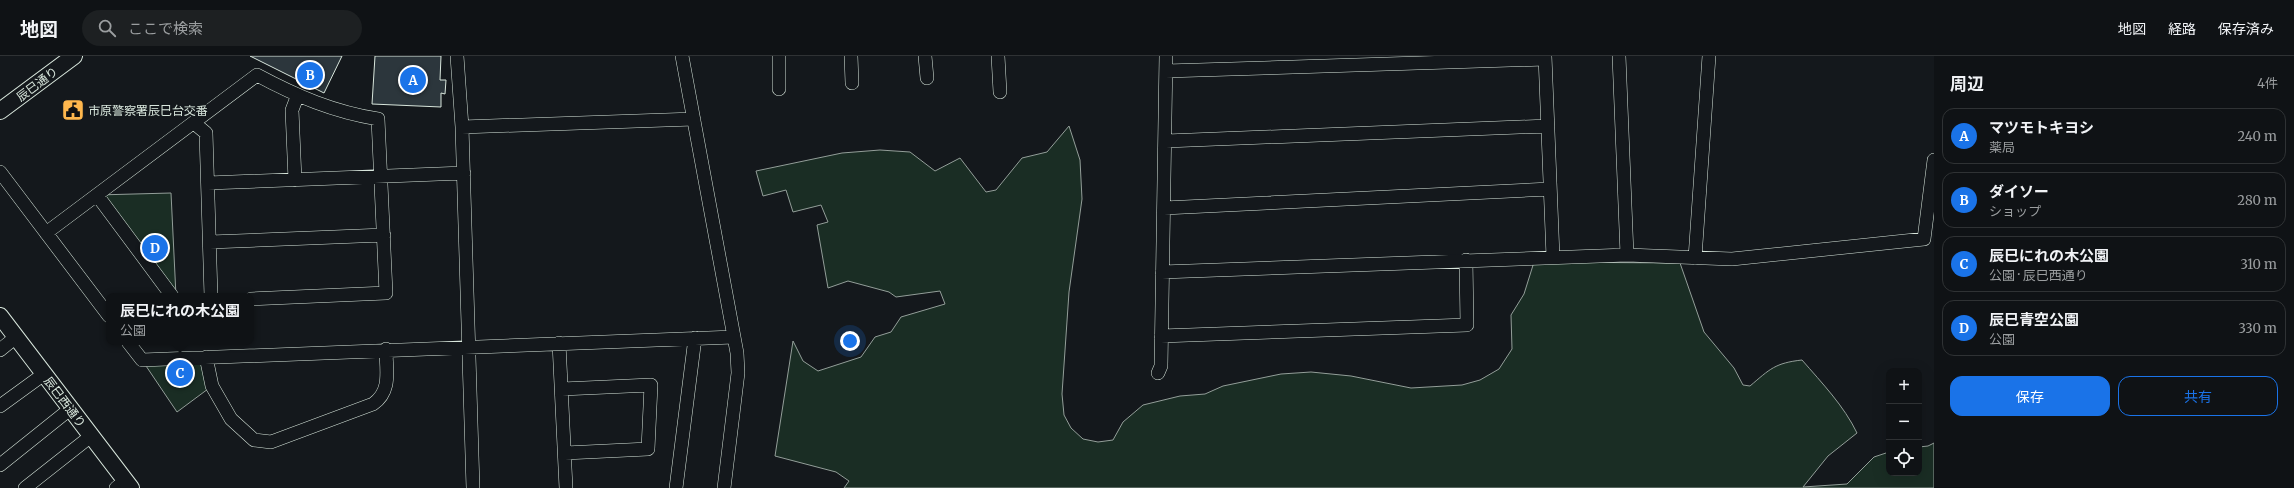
<!DOCTYPE html>
<html lang="ja">
<meta charset="utf-8">
<style>
body{margin:0;font-family:Merriweather,"Noto Sans JP",serif;background:#1d2022;color:#f1f3f6}
.controls{position:absolute;right:12px;bottom:12px;display:grid;overflow:hidden;border-radius:8px;box-shadow:0 4px 16px #0002}
.controls button{width:36px;height:36px;display:grid;place-items:center;padding:0;border:0;border-bottom:1px solid #2f3234;background:#0f1215;color:#f1f3f6;font:20px sans-serif}
.you{position:absolute;left:850px;top:285px;width:14px;height:14px;margin:-10px;border:3px solid #fff;border-radius:50%;background:#1a73e8;box-shadow:0 0 0 6px #1a73e833}
.badge{display:grid;place-items:center;width:26px;height:26px;border-radius:50%;background:#1a73e8;color:#fff;font-size:13px;font-weight:700}
.pin{position:absolute;translate:-50% -50%;border:2px solid #fff;box-shadow:0 1px 4px #0006}
.popup{position:absolute;left:106px;top:237px;width:148px;height:52px;box-sizing:border-box;display:grid;place-content:center;border-radius:8px;background:#0f1215;filter:drop-shadow(0 1px 3px #0005);font-size:13px;white-space:nowrap;color:#9b9ea0}
.popup b{font-size:15px;color:#f1f3f6}
.popup::after{content:'';position:absolute;left:50%;top:100%;margin-left:-8px;border:8px solid transparent;border-top-color:#0f1215}
.list{margin:0;padding:0;list-style:none}
h2{display:flex;justify-content:space-between;align-items:center;height:52px;margin:0;padding:0 16px;font-size:17px}
h2 small{font-size:13px;font-weight:400;color:#9b9ea0}
.list li{display:grid;grid-template-columns:26px 1fr auto;gap:12px;align-items:center;box-sizing:border-box;height:56px;margin:0 8px 8px;padding:0 8px;border:1px solid #2f3234;border-radius:12px}
.list b{display:block;font-size:15px;white-space:nowrap}
.list p{margin:0;font-size:13px;white-space:nowrap;color:#9b9ea0}
.list em{font-size:13px;font-style:normal;color:#9b9ea0}
.actions{display:flex;gap:8px;padding:12px 16px}
.actions a{flex:1;padding:9px 0;border:1px solid #1a73e8;border-radius:12px;text-align:center;font-size:14px;color:#1a73e8}
.actions .main{background:#1a73e8;color:#fff}
.icon{flex:none;width:22px;height:22px;fill:none;stroke:currentColor;stroke-width:2;stroke-linecap:round;stroke-linejoin:round}
.map{position:relative;flex:none;width:1934px;height:432px;overflow:hidden}
header{display:flex;align-items:center;gap:24px;box-sizing:border-box;height:56px;padding:0 20px;background:#0f1215;border-bottom:1px solid #2f3234}
header strong{font-size:19px}
nav{display:flex;gap:22px;margin-inline-start:auto;font-size:14px}
.search{width:280px;height:36px;background:#1d2022;display:flex;align-items:center;gap:10px;box-sizing:border-box;padding:0 14px;border-radius:22px;color:#9b9ea0;font-size:15px}
main{display:flex}
aside{flex:1;background:#0f1215}
.map>svg:first-child{display:block}
</style>
<header>
<strong>地図</strong>
<div class="search"><svg class="icon" aria-label="search" viewBox="0 0 24 24"><circle cx="10" cy="10" r="6"/><path d="M15 15l6 6"/></svg>ここで検索</div>
<nav><a>地図</a><a>経路</a><a>保存済み</a></nav>
</header>
<main>
<div class="map">
<svg width="1934" height="432" viewBox="0 0 1934 432">
<rect width="100%" height="100%" fill="#14181c"/>
<path fill="#1a2d24" stroke="#939e99" d="M1069,70L1080,104L1082,143L1069,236L1062,338L1064,359L1071,372L1083,383L1098,386L1113,384L1123,366L1143,349L1180,340L1205,338L1223,330L1281,318L1311,316L1351,320L1411,332L1462,329L1480,324L1499,313L1512,293L1511,259L1524,238L1534,206L1680,207L1704,276L1734,312L1743,329L1750,330C1770,313 1775,307 1802,304C1822,327 1844,350 1857,377L1828,400L1803,431L1847,428L1874,401L1889,396V417H1919V391L1928,390L1934,387V432H844L849,425L836,416L775,400L793,285L803,305L818,315L861,301L875,281L891,276L901,261L945,248L940,235L896,241L889,236L848,225L828,232L817,169L828,166L821,149L793,156L786,134L763,140L756,115L842,97L880,94L910,96L935,115L960,102L986,136L996,134L1022,102L1047,96Z
M171,137L176,240L97,139Z
M206,301L212,330L177,356L142,304Z"/>
<path fill="#2c363c" stroke="#d8e6dc" d="M250,0H342L324,37Z
M375,0H441L440,24H446L445,38L441,37V51L372,48Z"/>
<g fill="none" stroke-linecap="round" stroke-linejoin="round">
<g stroke="#d8e6dc" stroke-width="14">
<path id="minor" d="M457,0L462,71L473,432
M682,0L737,297L738,317L724,432
M779,0V33
M851,0L852,27
M925,0L927,22
M998,0L1000,36
M1545,0L1553,201
M1619,0L1627,199
M1166,15L1545,3
M194,67L206,77L211,240
M462,71L694,63
M1166,85L1548,70
M0,116L109,260
M295,124L292,54L297,41
M208,127L464,117
M97,139L172,240
M1164,152L1550,133
M46,177L257,19C296,40 334,56 378,63L386,237L251,243
M210,186L384,179
M1695,202L1709,0
M1162,216L1627,199L1732,203L1924,183L1934,104
M1161,280L1467,269L1466,204
M128,286L142,304L734,281
M559,287L566,432
M0,294L16,281
M206,301L212,330L231,363L254,384L271,386L373,348C392,335 386,314 386,293
M1158,317L1161,310L1166,0
M562,333L651,329L648,393L565,397
M0,350L44,318
M0,409L70,353
M25,432L91,380
M116,432L125,425
M676,432L695,282"/>
</g>
<g stroke="#d8e6dc" stroke-width="18">
<path id="tertiary" d="M0,55L74,0
M0,260L131,432"/>
</g>
<use href="#minor" stroke="#14181c" stroke-width="13"/>
<use href="#tertiary" stroke="#14181c" stroke-width="16"/>
</g>
<defs>
<g id="civic-square" transform="scale(1.15)"><rect x="-9" y="-9" width="18" height="18" rx="4" fill="#ffb74d" stroke="#14181c"/><path d="M-.6-6.5H3V-4.5H.6V-3L4-1V1h2V6H-6V1h2V-1L-.6-3ZM-1.2 2.5V6h2.4V2.5Z" fill="#111"/></g>
</defs>
<g fill-rule="evenodd">
<use href="#civic-square" x="73" y="54"/>
</g>
<g text-anchor="middle" dominant-baseline="central" stroke-width="3" stroke-linejoin="round" paint-order="stroke">
<g font-size="12" fill="#d8e6dc" stroke="#14181c">
<text transform="translate(37 28) rotate(-37)">辰巳通り</text>
<text transform="translate(65 346) rotate(53)">辰巳西通り</text>
</g>
<g font-size="12" fill="#d8e6dc" stroke="#14181c" text-anchor="start">
<text x="88" y="54">市原警察署辰巳台交番</text>
</g>
</g>
</svg>
<div class="controls">
<button>+</button>
<button>−</button>
<button><svg class="icon" aria-label="locate" viewBox="0 0 24 24"><circle cx="12" cy="12" r="6"/><path d="M12 2v4M12 18v4M2 12h4M18 12h4"/></svg></button>
</div>
<div class="you"></div>
<div class="pin badge" style="left:413px;top:24px">A</div>
<div class="pin badge" style="left:310px;top:19px">B</div>
<div class="pin badge" style="left:180px;top:317px">C</div>
<div class="popup"><b>辰巳にれの木公園</b>公園</div>
<div class="pin badge" style="left:155px;top:192px">D</div>
</div>
<aside>
<h2>周辺<small>4件</small></h2>
<ul class="list">
<li><span class="badge">A</span><div><b>マツモトキヨシ</b><p>薬局</p></div><em>240 m</em></li>
<li><span class="badge">B</span><div><b>ダイソー</b><p>ショップ</p></div><em>280 m</em></li>
<li><span class="badge">C</span><div><b>辰巳にれの木公園</b><p>公園 · 辰巳西通り</p></div><em>310 m</em></li>
<li><span class="badge">D</span><div><b>辰巳青空公園</b><p>公園</p></div><em>330 m</em></li>
</ul>
<div class="actions"><a class="main">保存</a><a>共有</a></div>
</aside>
</main>
